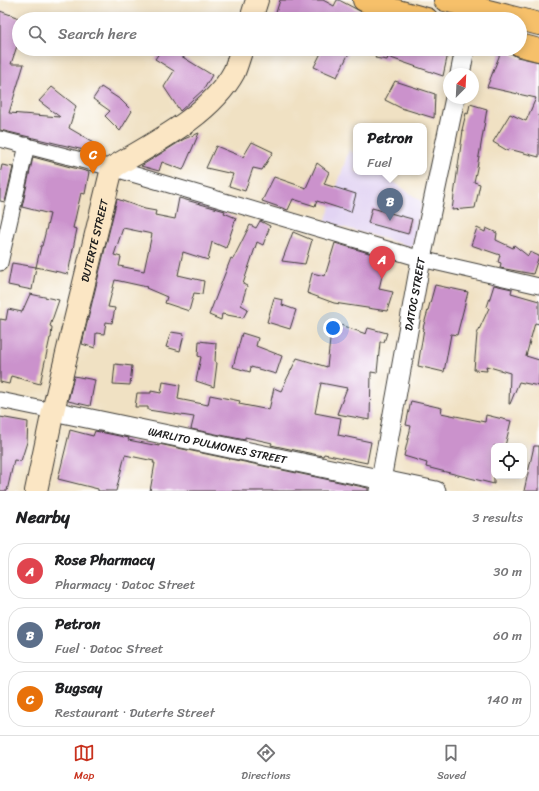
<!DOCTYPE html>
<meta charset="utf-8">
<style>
body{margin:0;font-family:Sriracha,sans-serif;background:#f2f2f2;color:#202124}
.controls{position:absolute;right:12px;bottom:12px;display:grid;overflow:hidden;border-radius:8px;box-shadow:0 2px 10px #0003}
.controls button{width:36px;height:36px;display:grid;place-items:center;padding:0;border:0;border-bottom:1px solid #e0e0e0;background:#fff;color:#202124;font:20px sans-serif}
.compass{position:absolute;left:443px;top:68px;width:36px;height:36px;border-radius:50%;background:#fff;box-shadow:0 2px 10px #0003;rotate:24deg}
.you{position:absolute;left:333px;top:328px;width:14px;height:14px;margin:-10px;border:3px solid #fff;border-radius:50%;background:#1a73e8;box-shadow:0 0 0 6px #1a73e833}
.badge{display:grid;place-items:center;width:26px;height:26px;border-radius:50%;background:#c8321e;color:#fff;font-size:13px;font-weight:700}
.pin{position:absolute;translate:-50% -33px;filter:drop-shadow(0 1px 2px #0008)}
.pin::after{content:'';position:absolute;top:21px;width:14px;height:12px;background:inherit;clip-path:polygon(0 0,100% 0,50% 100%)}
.popup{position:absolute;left:353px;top:123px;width:74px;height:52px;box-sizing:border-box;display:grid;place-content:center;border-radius:8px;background:#fff;filter:drop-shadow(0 1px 3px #0005);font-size:13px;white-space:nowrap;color:#757577}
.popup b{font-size:15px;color:#202124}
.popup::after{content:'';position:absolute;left:50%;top:100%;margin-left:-8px;border:8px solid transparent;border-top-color:#fff}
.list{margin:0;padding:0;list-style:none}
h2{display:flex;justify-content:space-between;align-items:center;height:52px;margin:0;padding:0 16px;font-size:17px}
h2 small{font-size:13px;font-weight:400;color:#757577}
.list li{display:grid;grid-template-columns:26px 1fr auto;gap:12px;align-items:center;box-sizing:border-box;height:56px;margin:0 8px 8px;padding:0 8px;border:1px solid #e0e0e0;border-radius:16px}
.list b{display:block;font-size:15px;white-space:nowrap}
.list p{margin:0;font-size:13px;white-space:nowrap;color:#757577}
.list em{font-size:13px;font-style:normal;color:#757577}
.icon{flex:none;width:22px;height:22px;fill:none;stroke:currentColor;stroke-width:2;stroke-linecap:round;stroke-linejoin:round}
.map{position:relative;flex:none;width:539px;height:491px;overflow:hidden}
.search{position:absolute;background:#fff;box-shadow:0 2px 10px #0003;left:12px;right:12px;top:12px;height:44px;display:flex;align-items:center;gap:10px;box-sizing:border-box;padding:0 14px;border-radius:22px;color:#757577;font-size:15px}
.sheet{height:244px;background:#fff}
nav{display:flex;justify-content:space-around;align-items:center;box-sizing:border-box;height:56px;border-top:1px solid #e0e0e0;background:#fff;font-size:11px;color:#757577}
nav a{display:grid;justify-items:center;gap:2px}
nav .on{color:#c8321e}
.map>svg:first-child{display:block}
</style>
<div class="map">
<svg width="539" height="491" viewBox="0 0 539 491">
<rect width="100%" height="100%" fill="#fff"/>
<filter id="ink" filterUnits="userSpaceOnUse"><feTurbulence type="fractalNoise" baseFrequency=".025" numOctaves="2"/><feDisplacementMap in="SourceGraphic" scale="8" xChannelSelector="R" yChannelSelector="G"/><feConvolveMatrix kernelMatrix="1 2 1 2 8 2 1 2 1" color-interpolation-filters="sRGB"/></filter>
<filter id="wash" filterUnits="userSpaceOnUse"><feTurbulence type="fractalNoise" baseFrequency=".012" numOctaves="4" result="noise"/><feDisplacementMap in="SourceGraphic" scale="16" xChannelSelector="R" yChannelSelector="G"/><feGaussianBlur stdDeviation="0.9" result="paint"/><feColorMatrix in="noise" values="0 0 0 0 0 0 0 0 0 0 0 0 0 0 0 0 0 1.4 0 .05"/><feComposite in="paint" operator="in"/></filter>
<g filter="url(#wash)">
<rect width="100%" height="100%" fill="#f0e1c3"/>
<path fill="#e2d4f3" d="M349,150L356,155V172H380L422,202L412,247L325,222Z"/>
<g id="blocks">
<path fill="#cb92cc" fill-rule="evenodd" d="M280,0H323L334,6L337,0H339L375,19H274Z
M0,11L19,18V40L11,64H24L9,113L60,117L39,101L52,87L76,106L69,128L93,142L88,151L0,130Z
M162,49H176L183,53L181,56L212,75L204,89L180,111L164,87L174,71L155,59Z
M323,49H351L337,77L314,67Z
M370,49H449L443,76L388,57L387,60L375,58L377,54L370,51Z
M502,49H508L512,54L517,57L539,62V157L509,149L508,151L493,142L510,114L526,121L536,98L487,87Z
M395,81L435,94L434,118L401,108L385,100Z
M101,87L121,100L132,111L120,131L105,116L110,111L93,99Z
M470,104L487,109L477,168L474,182L480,184L475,208L452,210L463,130H462L466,113L468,114Z
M199,133L183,170L162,162L159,171L141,166L184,139Z
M252,142L273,152L262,170L253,168L245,191L229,186L233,174L206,168L216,146L243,157Z
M33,157L89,172L85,194L81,193L73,228L77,229L68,274L36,267L41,246H42L50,214L22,207Z
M317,163L329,172L324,184L356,194L351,212L317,201L315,206L293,199L288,210L262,201L274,177L306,188Z
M2,165L13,167L5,202L0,201V174Z
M179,198L225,211L224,213L236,218L226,248L212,242L208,260L183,252L178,275L204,281L202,294L194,293L189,311L165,303L167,297L146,288L147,287L115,280L108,307L115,308L112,323L106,322L104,334L96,333L95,348L82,344L117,199L145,209L156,211L155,215L175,219ZM123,228L152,234L144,271L119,266L121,257L114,255Z
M372,208L412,219L408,234L368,223Z
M260,221L270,226L263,245L257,242L243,284L247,286L241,305L248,309L243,318L222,314L221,320L209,315L231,258L233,259L250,225L256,228Z
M477,228L485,232L486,228L497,233L496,240L513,248L514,245L528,256L530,252L539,256L533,274L500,268L501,263L498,262L500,255L471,245Z
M293,232L312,240L305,264L282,261Z
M335,243L386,258L379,289L393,292L387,311L334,303L307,293L312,273L325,276Z
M12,263L36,267L32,290L8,285Z
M435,285L468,292L457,335L451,334L444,372L418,366L424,328H423Z
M494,285L512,289L511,293L539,301V324L535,323L526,356L539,360V386L519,382L510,404H509L510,373L486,366L487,371L474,370L477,334L489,308L487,307Z
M30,294L59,300L50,326L52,327L51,338H50L40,384L11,376L9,384L0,382V319L6,320L8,309L22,312Z
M274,298L283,300L282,305L296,310L290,329L267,322Z
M332,322L366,334L368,328L387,333L384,342H380L377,373L371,372L370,420L337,414L347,388L321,383L315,413L341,418L338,435L371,442L367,463L324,454L323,456L271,445L272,443L268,442L245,437V440L191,429L194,417L148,410V407H135L137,393H151V391L161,393L163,382L180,385L178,399L208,405L210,395L240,401L239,404L269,410L274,388L281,391L297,358L327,367Z
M171,332L184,334L180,351L166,347Z
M242,333L258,338L256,346L282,356L276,374L251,367L250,372L233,367Z
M199,341L216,343L215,362L217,363L214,387L196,381L201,357L198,356Z
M115,364L132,366L130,385L113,384Z
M74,376L95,380L90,406L68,401Z
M411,401L442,408L441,413L485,422L486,415L511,421L505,446H494V484L426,467L427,463L404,456L411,426L406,425Z
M0,417L28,422L27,442L21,461L14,460L7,491H0Z
M70,430L93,436L95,431L129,438L128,440L159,446V444L368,488V491H150L155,463H153L154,461L125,455L116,491H98V489L58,479Z
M534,446H539V491H524Z"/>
</g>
</g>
<g filter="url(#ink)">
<use href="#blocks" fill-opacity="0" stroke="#3c3a35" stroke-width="1"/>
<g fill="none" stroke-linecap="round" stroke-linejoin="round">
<g stroke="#3c3a35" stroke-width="17">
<path id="minor" d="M0,139L112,168L421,259L539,286
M0,263L27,145
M0,400L53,411"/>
</g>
<g stroke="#3c3a35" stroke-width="21">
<g id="tertiary">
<path d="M460,74L465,49"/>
<path id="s1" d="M53,411L436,491"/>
<path id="s2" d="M379,491L421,259L455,98"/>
</g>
</g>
<g stroke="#3c3a35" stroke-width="24">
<g id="secondary">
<path d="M251,19L257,0"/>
<path id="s3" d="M36,491L53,411L112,168C152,144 211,115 234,72C237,65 239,57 242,49"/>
</g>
</g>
<g stroke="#3c3a35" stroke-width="24">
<path id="primary" d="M364,0L372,4L427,19
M445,0L519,19
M520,19L539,24
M520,45L539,50"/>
</g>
<use href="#minor" stroke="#fff" stroke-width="15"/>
<use href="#tertiary" stroke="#fff" stroke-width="19"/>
<use href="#secondary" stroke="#fbe6c4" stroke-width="22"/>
<use href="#primary" stroke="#f6c06b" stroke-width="22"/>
</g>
</g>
<g text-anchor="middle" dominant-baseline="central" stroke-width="3.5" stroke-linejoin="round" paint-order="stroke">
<g font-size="11" fill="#1c1c1c" stroke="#fff">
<text stroke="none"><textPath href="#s3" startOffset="257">DUTERTE STREET</textPath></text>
<text stroke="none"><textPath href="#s2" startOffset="200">DATOC STREET</textPath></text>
<text stroke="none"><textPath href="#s1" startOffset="168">WARLITO PULMONES STREET</textPath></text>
</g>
</g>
</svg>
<div class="controls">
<button><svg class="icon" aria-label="locate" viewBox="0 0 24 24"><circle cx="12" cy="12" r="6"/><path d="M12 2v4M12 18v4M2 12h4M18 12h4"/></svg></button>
</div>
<svg class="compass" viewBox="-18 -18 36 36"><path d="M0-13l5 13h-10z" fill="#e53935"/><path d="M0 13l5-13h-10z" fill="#757577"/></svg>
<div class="you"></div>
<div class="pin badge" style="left:382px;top:279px;background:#e0444e">A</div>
<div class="pin badge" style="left:390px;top:221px;background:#5c6f8a">B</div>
<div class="popup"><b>Petron</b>Fuel</div>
<div class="pin badge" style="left:93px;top:174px;background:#e8710a">C</div>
<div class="search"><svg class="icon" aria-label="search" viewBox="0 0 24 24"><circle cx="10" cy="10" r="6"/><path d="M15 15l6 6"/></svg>Search here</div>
</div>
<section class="sheet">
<h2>Nearby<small>3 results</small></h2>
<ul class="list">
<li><span class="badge" style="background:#e0444e">A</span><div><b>Rose Pharmacy</b><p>Pharmacy · Datoc Street</p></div><em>30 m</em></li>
<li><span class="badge" style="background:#5c6f8a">B</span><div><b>Petron</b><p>Fuel · Datoc Street</p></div><em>60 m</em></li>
<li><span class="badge" style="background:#e8710a">C</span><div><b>Bugsay</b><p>Restaurant · Duterte Street</p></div><em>140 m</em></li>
</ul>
</section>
<nav>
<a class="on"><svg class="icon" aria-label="map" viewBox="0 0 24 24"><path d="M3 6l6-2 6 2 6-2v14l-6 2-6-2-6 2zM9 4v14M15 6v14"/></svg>Map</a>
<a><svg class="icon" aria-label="directions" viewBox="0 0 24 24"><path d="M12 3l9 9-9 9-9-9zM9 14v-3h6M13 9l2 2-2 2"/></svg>Directions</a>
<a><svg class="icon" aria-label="saved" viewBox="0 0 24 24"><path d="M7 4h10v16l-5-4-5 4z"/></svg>Saved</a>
</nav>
